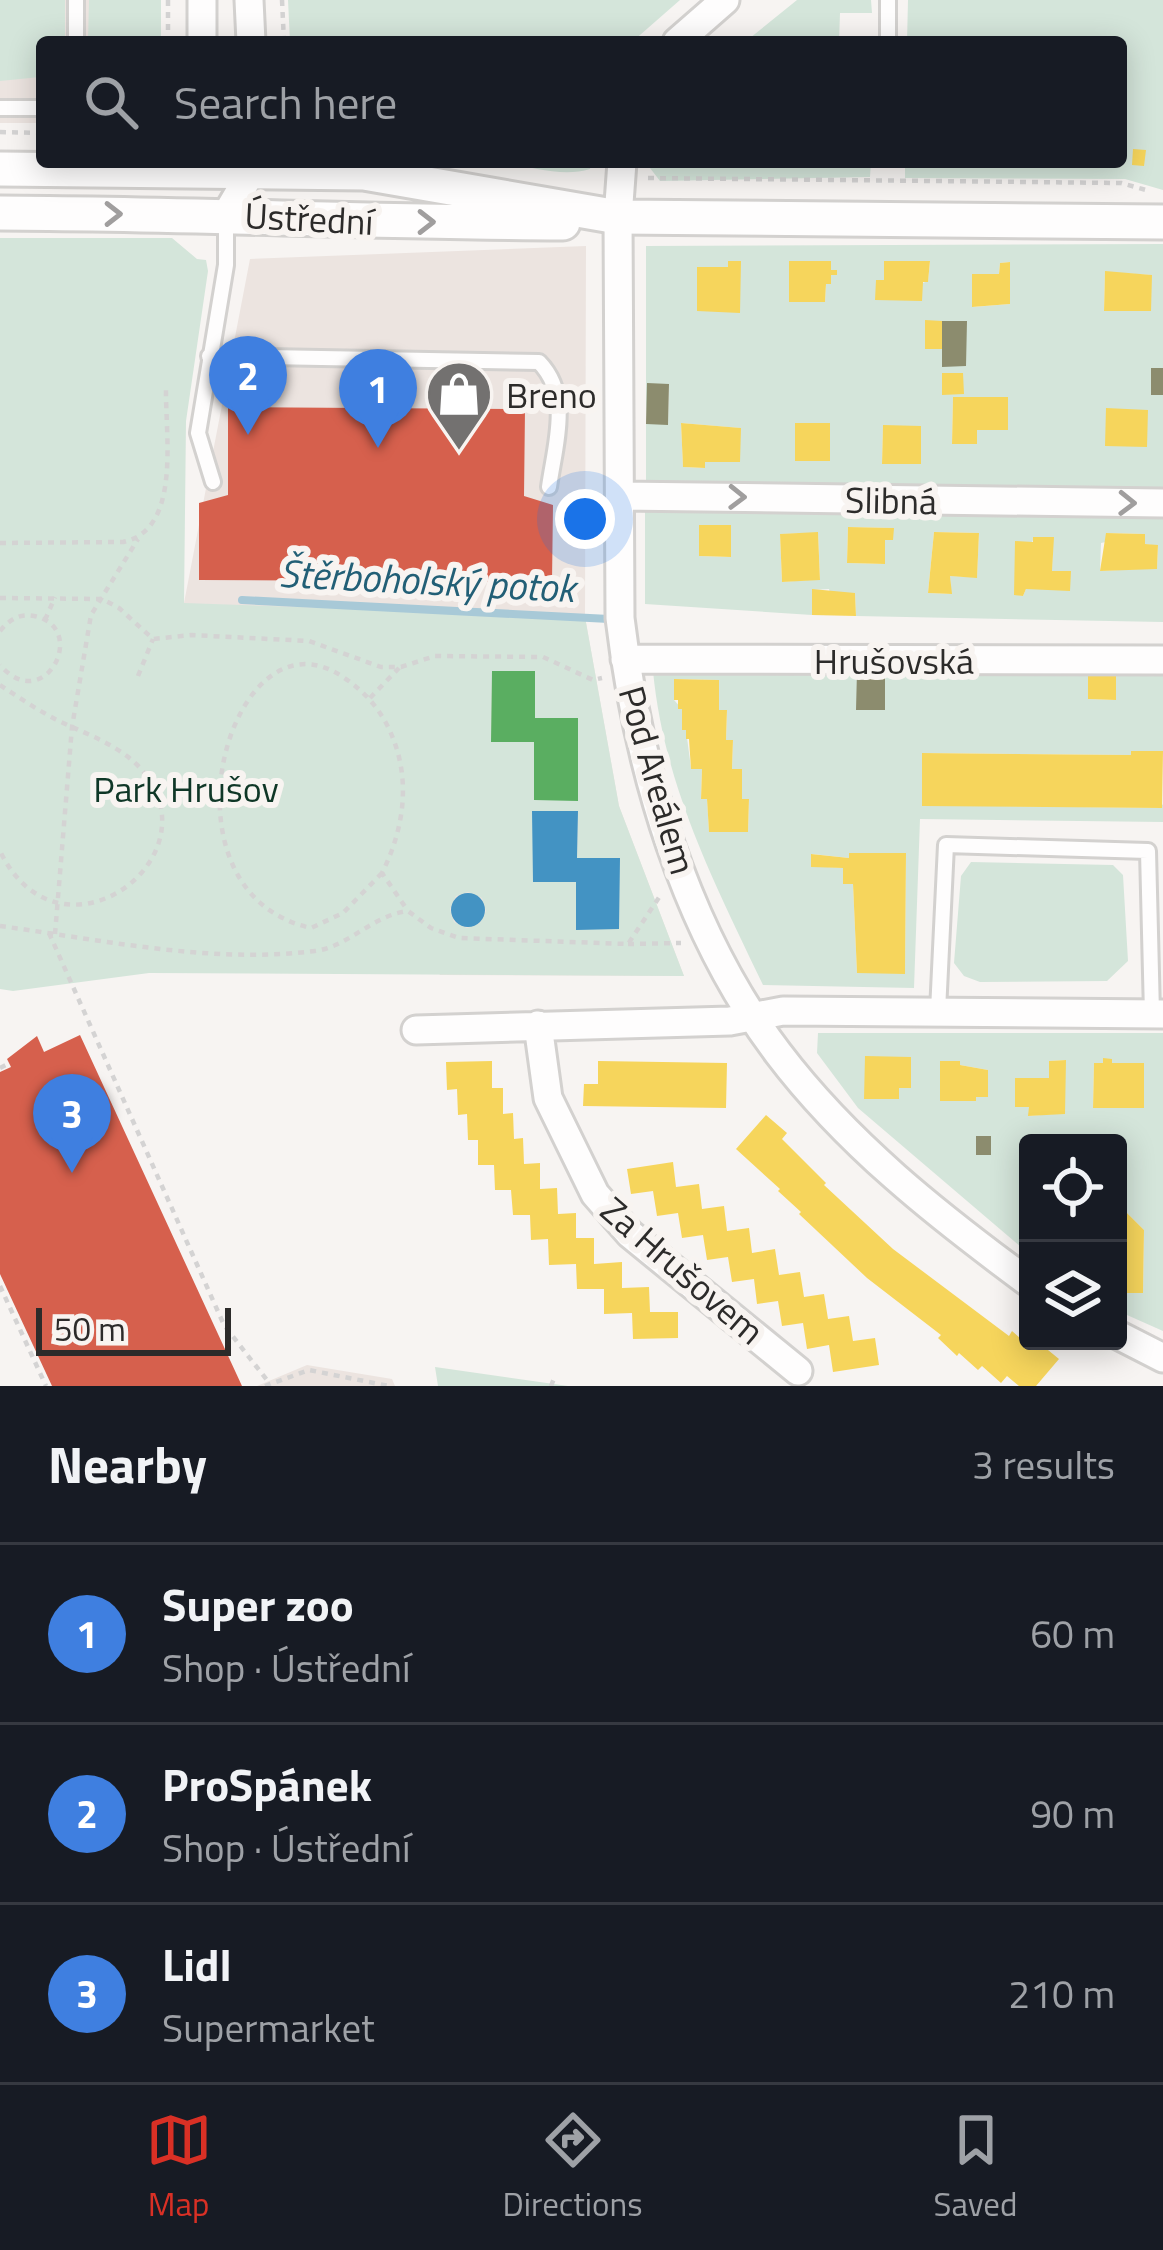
<!DOCTYPE html>
<meta charset="utf-8">
<style>
body{margin:0;font-family:"Titillium Web",sans-serif;background:#242831;color:#f1f3f6}
.controls{position:absolute;right:36px;bottom:36px;display:grid;overflow:hidden;border-radius:12px;box-shadow:0 6px 30px #0003}
.controls button{width:108px;height:108px;display:grid;place-items:center;padding:0;border:0;border-bottom:3px solid #363941;background:#171b24;color:#f1f3f6;font:60px sans-serif}
.scale{position:absolute;left:36px;bottom:30px;width:195px;box-sizing:border-box;padding-left:12px;border:6px solid #2c2b2a;border-top:0;font-size:33px;line-height:42px;white-space:nowrap;color:#2c2b2a;-webkit-text-stroke:9px #f8f4f1;paint-order:stroke}
.you{position:absolute;left:585px;top:519px;width:42px;height:42px;margin:-30px;border:9px solid #fff;border-radius:50%;background:#1a73e8;box-shadow:0 0 0 18px #1a73e833}
.badge{display:grid;place-items:center;width:78px;height:78px;border-radius:50%;background:#d93025;color:#fff;font-size:39px;font-weight:700}
.pin{position:absolute;translate:-50% -99px;filter:drop-shadow(0 3px 6px #0008)}
.pin::after{content:'';position:absolute;top:63px;width:42px;height:36px;background:inherit;clip-path:polygon(0 0,100% 0,50% 100%)}
.list{margin:0;padding:0;list-style:none}
h2{display:flex;justify-content:space-between;align-items:center;height:156px;margin:0;padding:0 48px;font-size:51px}
h2 small{font-size:39px;font-weight:400;color:#9ea1a6}
.list li{display:grid;grid-template-columns:78px 1fr auto;gap:36px;align-items:center;box-sizing:border-box;height:180px;padding:0 48px;border-top:3px solid #363941}
.list b{display:block;font-size:45px;white-space:nowrap}
.list p{margin:0;font-size:39px;white-space:nowrap;color:#9ea1a6}
.list em{font-size:39px;font-style:normal;color:#9ea1a6}
.icon{flex:none;width:66px;height:66px;fill:none;stroke:currentColor;stroke-width:2;stroke-linecap:round;stroke-linejoin:round}
.map{position:relative;flex:none;width:1163px;height:1386px;overflow:hidden}
.search{position:absolute;background:#171b24;box-shadow:0 6px 30px #0003;left:36px;right:36px;top:36px;height:132px;display:flex;align-items:center;gap:30px;box-sizing:border-box;padding:0 42px;border-radius:12px;color:#9ea1a6;font-size:45px}
.sheet{height:696px;background:#171b24}
nav{display:flex;justify-content:space-around;align-items:center;box-sizing:border-box;height:168px;border-top:3px solid #363941;background:#171b24;font-size:33px;color:#9ea1a6}
nav a{display:grid;justify-items:center;gap:6px}
nav .on{color:#d93025}
.map>svg:first-child{display:block}
</style>
<div class="map">
<svg width="1163" height="1386" viewBox="0 0 1163 1386">
<rect width="100%" height="100%" fill="#f7f4f2"/>
<path fill="#ece4e0" d="M0,0H161L160,42H42V123H0Z
M586,246L585,617L619,806L684,976L440,975L184,603L250,259Z
M307,1365L392,1379L395,1386H257Z"/>
<path fill="#d4e5da" fill-rule="evenodd" d="M0,0H65V42H42L40,77L0,81Z
M89,0H161V42H88Z
M288,0H680L632,42H290Z
M797,0H871L872,13H840L839,42H745Z
M908,0H1163V190L1125,179L905,178V162H1121V42H907Z
M506,162H591L590,169C564,177 533,168 506,162Z
M651,162H871L870,177L660,181L650,168Z
M0,238H172L197,259L206,260L208,271L186,421L184,603L585,617L619,806L684,976L149,973L13,991L0,989ZM492,671H535V718H578L577,800H534V742L491,741ZM533,811H578L577,858H619V929H576V882L533,881ZM468,892L482,898L486,911L480,923L467,928L454,922L450,909L456,896Z
M1163,244V368L1151,369V395H1163V490L646,482V246ZM729,261L740,312L697,310V267H728ZM884,261L930,262L928,281L876,300V281L884,280ZM789,262H831V270L837,274L831,275V283L826,284L825,302H789ZM1010,262V304L973,307L999,274L1000,263ZM1105,272L1151,275V311L1104,310ZM925,321H967L942,366V349L925,348ZM648,384H669L668,424L646,423ZM953,397H1008V425L977,430L976,444H952ZM681,423L740,428V462H705L704,468L683,467ZM796,423H830V460H795ZM883,426L921,427V464H882Z
M645,512L1163,516V622L856,616L855,593H830L829,589L812,590V615L645,604ZM699,525H731L730,557L699,556ZM848,527L893,528V539L885,540L884,564L847,563ZM934,532L979,533L977,577L950,576L951,594L928,593ZM818,533L820,579L782,582L780,534ZM1106,533L1145,534V544L1158,546L1157,568L1100,571L1101,543L1106,542ZM1034,537H1053L1052,571L1026,589L1023,596L1014,594Z
M865,670L1163,672V751H1132L1131,755L923,753L922,805L1160,808L1163,804V822L920,819L914,988L763,985C714,882 664,786 653,671ZM857,671L885,672V710H857ZM1089,673H1116L1115,700L1088,699ZM674,679L719,680V710H727L726,740L733,741L732,769L742,770V799L749,800L748,832L709,831L707,799L701,798L702,769L691,768L686,730L682,729V709L674,700ZM850,853L906,854L905,973H857L853,884H843V868L811,866L812,854L849,858Z
M971,862L1113,865L1123,875L1128,961L1107,981L980,982L964,976L954,963L961,876Z
M818,1033H1163V1331L1118,1311V1293H1143L1144,1230L1123,1209H1118V1143H1028V1253L858,1108L817,1053ZM865,1057H911V1087L899,1088L898,1099H865ZM1103,1059H1111L1112,1063L1144,1064L1093,1108L1094,1063H1103ZM1065,1060V1113L1029,1116V1107H1015L1016,1078H1049V1061ZM940,1061H959L960,1065L988,1070V1096L976,1097L975,1101L940,1100Z
M435,1367L568,1386H438Z"/>
<path fill="#f6d55c" d="M1133,149L1146,150L1144,166L1132,165Z
M728,261H741L740,313L697,311V267H728Z
M789,261H831V270H837V275H831V284H826L825,302H789Z
M884,261H930L928,282H923L922,301L875,300L876,280H884Z
M1010,262V304L972,307V274H999L1000,263Z
M1105,271L1152,275L1151,311H1104Z
M925,320L942,321V349H925Z
M942,373H963L964,394L942,395Z
M953,397H1008V430H977V444H952Z
M1106,408L1148,410L1147,447L1105,446Z
M681,423L741,428L740,462H705V468L683,467Z
M795,423H830V461H795Z
M883,425L921,426V464H882Z
M699,525H731V557L699,556Z
M848,527L894,528L893,540H885V564L847,563Z
M818,532L820,580L782,582L780,534Z
M934,532L979,533L977,578L950,576L952,594L928,593Z
M1106,533L1145,534V544L1158,545L1157,569L1100,571Z
M1033,537H1054L1052,571H1071L1070,591L1026,589L1023,596L1014,595L1015,541L1033,542Z
M812,589L855,593L856,616L812,615Z
M1088,673H1116V700L1088,699Z
M674,679L719,680V710H727L726,740H733L732,769H742V799H749L748,832H709L707,799H701L702,769H691L689,739H686V730H682V709H678V700H674Z
M1131,751H1163L1162,808L922,806V753L1131,755Z
M849,853H906L905,974L857,973L853,884H843V868L811,867V854L849,858Z
M865,1056L911,1057V1088H899V1099H864Z
M1103,1058L1112,1059V1063H1144V1108H1093L1094,1063H1103Z
M1066,1060L1065,1114L1028,1116L1029,1107H1015V1078H1049V1061Z
M492,1061V1088H503V1114L513,1113L514,1139L523,1138L524,1164L540,1163V1189L557,1188L558,1214L576,1213V1238H594V1264L622,1262V1288L649,1287L650,1312H678V1338L633,1339L632,1313L604,1314V1289H577L576,1264L549,1265L548,1239L531,1240L530,1215H513L511,1190H495L494,1165H478V1140H468L467,1114L458,1115L457,1089L447,1090L446,1062Z
M598,1061L727,1063L726,1108L583,1106L584,1084H598Z
M940,1061H960V1065L988,1070V1097H976V1101H940Z
M766,1115L787,1133L782,1139L826,1183L824,1185L893,1249L1009,1336L1012,1331L1031,1348L1037,1341L1059,1359L1036,1386H1019L1007,1376L1001,1383L982,1366L978,1370L959,1353L957,1356L938,1338L941,1335L867,1278L799,1214L801,1212L778,1191L780,1189L736,1149Z
M673,1162L676,1187L699,1184L702,1209L724,1206L727,1231L749,1228L752,1253L775,1249L779,1275L800,1272L804,1297L824,1294L828,1319L849,1316L853,1341L875,1338L879,1365L833,1372L829,1345L807,1349L803,1323L782,1326L778,1301L757,1304L754,1279L732,1282L728,1257L707,1260L703,1235L682,1238L678,1213L657,1216L653,1191L631,1194L627,1169Z
M1118,1209H1123L1144,1230L1143,1293H1118Z"/>
<path fill="#d6604d" d="M228,407L525,409L524,496L553,505L552,582L199,580V503L228,495Z
M80,1035L242,1386H52L0,1274V1072L11,1067L7,1059L37,1036L44,1052Z"/>
<path fill="#4393c3" d="M532,811H578L577,858H620L619,929L576,930V882H533Z
M451 910a17 17 0 1 1 34 0a17 17 0 1 1-34 0Z"/>
<path fill="#5aae61" d="M492,671H535V718H578V801L534,800V742H491Z"/>
<path fill="#8c8c6e" d="M942,321H967L966,366L942,367Z
M1151,368H1163V395H1151Z
M647,383L669,384L668,425L646,424Z
M857,671H885V710H856Z
M976,1136H991V1155H976Z"/>
<g fill="none" stroke-linecap="round" stroke-linejoin="round">
<path stroke="#a8c9d7" stroke-width="8" d="M242,600L609,619"/>
<g stroke="#d3d1cf" stroke-width="20">
<path id="service" d="M888,0V42
M76,42V0
M0,108H42
M209,356L539,362C572,396 555,444 549,487
M213,482L198,433L226,265V216
M938,1011L946,845L1148,851L1152,1014"/>
</g>
<g stroke="#d3d1cf" stroke-width="33">
<path id="minor" d="M249,0L251,42
M202,42V0
M677,42L725,0
M622,162L618,217L620,618C638,769 685,930 778,1053C847,1144 937,1215 1028,1282
M226,215L253,169L254,162
M620,496L1163,503
M625,659L1163,660
M538,1025L548,1098L595,1194L630,1234L798,1371
M416,1030L730,1021L783,1011L1163,1014
M1118,1335L1163,1358"/>
</g>
<g stroke="#d3d1cf" stroke-width="39">
<path id="tertiary" d="M0,169L364,173L618,217L1163,222
M0,213C188,214 375,222 563,223"/>
</g>
<path stroke="#d4d3d3" stroke-width="4.5" stroke-dasharray="6 6" stroke-linecap="butt" d="M282,0L284,42
M168,42V0
M0,132L42,133
M648,178L1121,183L1146,190
M0,543L123,542C182,530 165,434 166,388
M0,598L102,599L119,608L153,639L191,635L309,641L381,667H401L435,656L543,657L593,680L602,678
M45,620L55,597
M0,631C9,620 19,613 34,616C90,627 45,717 0,665
M138,676L153,639
M0,685C18,697 36,709 55,719C85,734 119,744 142,770C218,859 59,974 0,851
M370,698L399,668
M382,873L343,913L311,928C149,892 230,600 343,677C361,689 375,703 386,723C412,772 406,825 382,873L408,911
M0,926C103,940 211,964 315,951C348,947 373,915 408,911L431,928L459,938L628,944L662,893
M49,933L224,1325L270,1384
M55,934L72,727L91,615L138,539
M628,944L681,943
M0,1068L6,1065
M0,1286L46,1386
M265,1386L309,1370L389,1386
M551,1386L555,1376"/>
<use href="#service" stroke="#fefdfd" stroke-width="14"/>
<use href="#minor" stroke="#fefdfd" stroke-width="27"/>
<use href="#tertiary" stroke="#fefdfd" stroke-width="33"/>
</g>
<defs><path id="oneway-chevron" d="M-2-3.5L2.5 0L-2 3.5" fill="none" stroke-width="1.6" stroke-linecap="round" stroke-linejoin="round" transform="scale(3)"/></defs>
<g stroke="#a09e9e">
<use href="#oneway-chevron" transform="translate(113 214)"/>
<use href="#oneway-chevron" transform="translate(426 222)"/>
<use href="#oneway-chevron" transform="translate(737 497) rotate(1)"/>
<use href="#oneway-chevron" transform="translate(1127 503) rotate(1)"/>
</g>
<defs>
<g id="shop-pin" transform="scale(3.45)"><path d="M0 17L-7.5 6A9.5 9.5 0 1 1 7.5 6Z" fill="#737170" stroke="#f8f4f1"/><path d="M-5-2.5h2.3a2.7 3.5 0 0 1 5.4 0H5L5.5 6h-11ZM-1.5-2.5h3a1.5 2.3 0 0 0-3 0Z" fill="#fff"/></g>
</defs>
<g fill-rule="evenodd">
<use href="#shop-pin" x="459" y="394"/>
</g>
<g text-anchor="middle" dominant-baseline="central" stroke-width="12" stroke-linejoin="round" paint-order="stroke">
<g font-size="36" fill="#2c2b2a" stroke="#f8f4f1">
<text transform="translate(309 218) rotate(3)">Ústřední</text>
<text transform="translate(891 500) rotate(1)">Slibná</text>
<text x="894" y="660">Hrušovská</text>
<text transform="translate(658 780) rotate(74)">Pod Areálem</text>
<text transform="translate(683 1270) rotate(41)">Za Hrušovem</text>
</g>
<g font-size="36" fill="#2c2b2a" stroke="#f8f4f1" text-anchor="start">
<text x="506" y="394">Breno</text>
</g>
<g font-size="36" fill="#0f3727" stroke="#f8f4f1">
<text x="186" y="788">Park Hrušov</text>
</g>
<g font-size="39" font-style="italic" fill="#225f76" stroke="#f8f4f1">
<text transform="translate(427 580) rotate(3)">Štěrboholský potok</text>
</g>
</g>
</svg>
<div class="controls">
<button><svg class="icon" aria-label="locate" viewBox="0 0 24 24"><circle cx="12" cy="12" r="6"/><path d="M12 2v4M12 18v4M2 12h4M18 12h4"/></svg></button>
<button><svg class="icon" aria-label="layers" viewBox="0 0 24 24"><path d="M12 4l9 5-9 5-9-5zM3 14l9 5 9-5"/></svg></button>
</div>
<div class="scale">50 m</div>
<div class="you"></div>
<div class="pin badge" style="left:378px;top:448px;background:#3f7fe0">1</div>
<div class="pin badge" style="left:248px;top:435px;background:#3f7fe0">2</div>
<div class="pin badge" style="left:72px;top:1173px;background:#3f7fe0">3</div>
<div class="search"><svg class="icon" aria-label="search" viewBox="0 0 24 24"><circle cx="10" cy="10" r="6"/><path d="M15 15l6 6"/></svg>Search here</div>
</div>
<section class="sheet">
<h2>Nearby<small>3 results</small></h2>
<ul class="list">
<li><span class="badge" style="background:#3f7fe0">1</span><div><b>Super zoo</b><p>Shop · Ústřední</p></div><em>60 m</em></li>
<li><span class="badge" style="background:#3f7fe0">2</span><div><b>ProSpánek</b><p>Shop · Ústřední</p></div><em>90 m</em></li>
<li><span class="badge" style="background:#3f7fe0">3</span><div><b>Lidl</b><p>Supermarket</p></div><em>210 m</em></li>
</ul>
</section>
<nav>
<a class="on"><svg class="icon" aria-label="map" viewBox="0 0 24 24"><path d="M3 6l6-2 6 2 6-2v14l-6 2-6-2-6 2zM9 4v14M15 6v14"/></svg>Map</a>
<a><svg class="icon" aria-label="directions" viewBox="0 0 24 24"><path d="M12 3l9 9-9 9-9-9zM9 14v-3h6M13 9l2 2-2 2"/></svg>Directions</a>
<a><svg class="icon" aria-label="saved" viewBox="0 0 24 24"><path d="M7 4h10v16l-5-4-5 4z"/></svg>Saved</a>
</nav>
